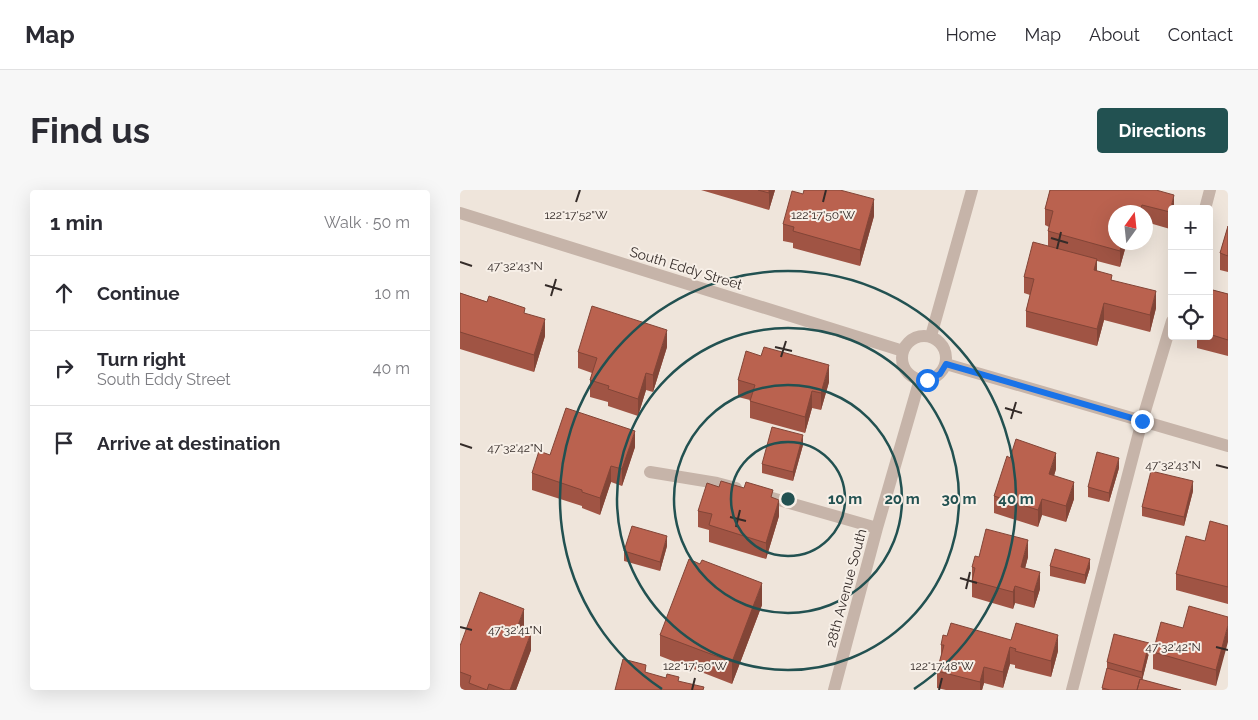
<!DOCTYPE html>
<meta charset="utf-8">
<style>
body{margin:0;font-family:Raleway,sans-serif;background:#f7f7f7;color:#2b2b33}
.controls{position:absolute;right:15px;top:15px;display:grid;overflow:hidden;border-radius:5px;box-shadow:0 5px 20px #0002}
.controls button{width:45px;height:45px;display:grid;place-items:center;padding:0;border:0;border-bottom:1px solid #e1e1e2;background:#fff;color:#2b2b33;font:25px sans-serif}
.compass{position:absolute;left:648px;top:15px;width:45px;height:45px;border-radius:50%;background:#fff;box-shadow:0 5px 20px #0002;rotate:15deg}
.stop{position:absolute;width:15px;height:15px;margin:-11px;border:4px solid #1a73e8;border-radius:50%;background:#fff}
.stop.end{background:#1a73e8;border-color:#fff;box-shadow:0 1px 5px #0008}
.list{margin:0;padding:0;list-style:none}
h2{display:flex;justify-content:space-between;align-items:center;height:65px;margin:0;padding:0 20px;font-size:21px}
h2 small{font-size:16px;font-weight:400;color:#7c7c81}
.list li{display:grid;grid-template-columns:32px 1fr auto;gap:15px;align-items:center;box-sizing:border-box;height:75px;padding:0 20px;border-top:1px solid #e1e1e2}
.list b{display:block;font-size:19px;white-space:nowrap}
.list p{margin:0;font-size:16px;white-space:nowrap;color:#7c7c81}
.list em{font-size:16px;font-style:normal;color:#7c7c81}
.icon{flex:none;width:28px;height:28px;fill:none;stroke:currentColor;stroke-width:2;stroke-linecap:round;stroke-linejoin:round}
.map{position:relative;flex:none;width:768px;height:500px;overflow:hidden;border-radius:5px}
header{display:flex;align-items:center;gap:30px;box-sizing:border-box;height:70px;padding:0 25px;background:#fff;border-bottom:1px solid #e1e1e2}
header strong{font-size:24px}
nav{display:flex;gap:28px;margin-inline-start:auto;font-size:18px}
.intro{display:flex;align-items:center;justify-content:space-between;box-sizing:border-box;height:120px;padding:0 30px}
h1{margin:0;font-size:35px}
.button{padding:12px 22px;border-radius:5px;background:#225151;color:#fff;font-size:18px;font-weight:700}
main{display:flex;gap:30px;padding:0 30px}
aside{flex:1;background:#fff;border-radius:5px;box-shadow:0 5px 20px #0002}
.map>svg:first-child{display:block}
</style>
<header>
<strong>Map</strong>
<nav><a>Home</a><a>Map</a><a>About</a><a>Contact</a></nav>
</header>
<div class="intro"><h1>Find us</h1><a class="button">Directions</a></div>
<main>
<aside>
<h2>1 min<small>Walk · 50 m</small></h2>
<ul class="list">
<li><svg class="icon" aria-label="ahead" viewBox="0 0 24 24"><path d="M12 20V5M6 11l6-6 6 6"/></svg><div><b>Continue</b></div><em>10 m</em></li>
<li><svg class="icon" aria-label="right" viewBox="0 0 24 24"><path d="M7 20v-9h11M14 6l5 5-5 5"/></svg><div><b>Turn right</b><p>South Eddy Street</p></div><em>40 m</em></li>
<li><svg class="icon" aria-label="arrive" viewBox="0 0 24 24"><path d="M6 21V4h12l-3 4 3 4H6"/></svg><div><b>Arrive at destination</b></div></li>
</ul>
</aside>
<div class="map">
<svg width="768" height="500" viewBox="0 0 768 500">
<rect width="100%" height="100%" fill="#efe5db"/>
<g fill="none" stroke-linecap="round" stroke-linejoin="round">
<path stroke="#c6b4a9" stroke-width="12" d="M745,19L750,0
M0,23L443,161
M442 168a22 22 0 1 1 44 0a22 22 0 1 1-44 0Z
M471,146L512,0
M486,174L768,256
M190,282L257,293L276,298
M305,306L417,338
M374,500L417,338L460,189
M612,500L682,231L712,131"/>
</g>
<path fill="#a05444" d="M241,0H315L309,20Z
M590,0L714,19L710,39L686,32V22H656L667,52L660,77L637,71V81L696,118L690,142L644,130L637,156L566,137V121L570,105L564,103V87L588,56V41L589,37L585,35V19Z
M414,26L400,76L333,58V53L323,51V34Z
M768,36V82L760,80V63Z
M749,99L768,104V166L737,158V146H749Z
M0,103L65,124L85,146L74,182L0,159Z
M207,157L193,202L186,200L178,226L148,216V212L130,207V190L132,183L118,178V162Z
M278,190L369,192L361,220L352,218L345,243L290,228V210L278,207Z
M343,255L333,291L302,283V274Z
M175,257L162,296L151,292L140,325L122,318V316L72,300V283L90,265Z
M550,268L596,279L594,286L614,309L606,332L582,325L578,337L534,323V306Z
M659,278L649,312L628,307V297Z
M259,297L313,308L319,326L306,369L249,352V340L238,337V321Z
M733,301L724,336L682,326V317Z
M768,336V414L716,400V384L745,351Z
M207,356L200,381L164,371V361Z
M519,367H568L565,378L580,399L574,418L555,413L553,419L512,407V377Z
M240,374L302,415L272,494L200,466V445Z
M590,376L630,378L625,394L590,386Z
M768,427L756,496L693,479V462Z
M64,436L63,440L71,460L56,500H4L0,499V456Z
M487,446L551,450L598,461L591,487L555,478V475L550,474L543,498L524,493L522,500H486L477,498V481L481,466V455Z
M689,463L682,490L721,500H642L647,480V472Z"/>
<path fill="#824537" d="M309,0H315L309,20Z
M714,5V19H712V31L710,39V22Z
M414,9V26L400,76V60Z
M662,52H667L660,77V61Z
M637,69V85L634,80Z
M696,101V118L690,142V125Z
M644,113V130L637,156V139Z
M85,129V146L74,182V165Z
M207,140V157L193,202V185Z
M369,175V192L361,220V203Z
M186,183V200L178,226V209Z
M352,201V218L345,243V227Z
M175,241V257L162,296V279Z
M343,245V255L333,291V282Z
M596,263V279L589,301V284Z
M659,268V278L649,312V303Z
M151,276V292L140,325V308Z
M733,291V301L724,336V327Z
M614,292V309L606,332V316Z
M582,309V325L578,337V320Z
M319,310V326L306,369V353Z
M207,346V356L200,381V372Z
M568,350V367L561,394V377Z
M630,369V378L625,394V385Z
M580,382V399L574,418V402Z
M302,393V415L272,494V472Z
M555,396V413L553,419V402Z
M64,419V436L57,455V438Z
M768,435V452L756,496V480Z
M71,443V460L56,500H50Z
M598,445V461L591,487V471Z
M689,453V463L682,491V482Z
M550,457V474L543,498V482Z
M524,477V493L522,500H520V492Z"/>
<path fill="#ba624f" stroke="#824537" d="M298,0H309V3Z
M344,0H380L414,9L400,60L333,41L334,37L323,34L332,1L343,4Z
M590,0H696L714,5L710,22L682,15L680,20L672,18L670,22H656V52H662L660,61L588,41L593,21L585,19Z
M768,36V66L760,63Z
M573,52L637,69L634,80L652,85L651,90L696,101L690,125L644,113L637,139L566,121L574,89L564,87Z
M749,99L768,104V150L749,144Z
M0,103L27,112L29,106L65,118L64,123L85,129L74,165L0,142Z
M132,116L207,140L193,185L186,183L178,209L148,199L149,196L130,190L137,168L118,162Z
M304,157L369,175L361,203L352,201L345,227L290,211L295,195L278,190L286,161L301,166Z
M106,218L175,241L162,279L151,276L140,308L122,302V300L72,283L79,261L90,265Z
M312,237L343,245L333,282L302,274Z
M556,249L596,263L589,284L614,292L606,316L582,309L578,320L534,306L547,266L550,268Z
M637,262L659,268L649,303L628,297Z
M691,281L733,291L724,327L682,317Z
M261,291L284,298L286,292L313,300L311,307L319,310L306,353L249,335L252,324L238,321L247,293L259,297Z
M750,331L768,336V397L716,384L726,346L745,351Z
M172,336L207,346L200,372L164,361Z
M526,339L568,350L561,377L580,382L574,402L555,396L553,402L512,391L515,378L512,377L515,366L519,367Z
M595,359L630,369L625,385L590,376Z
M229,369L240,374L242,370L302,393L272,472L200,445Z
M20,402L64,419L57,438L71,443L50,500H45L29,494L27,500L9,493L11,486L0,482V456Z
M729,416L768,427V435L756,480L693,462L701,432L723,438Z
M491,433L551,450L556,433L598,445L591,471L555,461L556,459L550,457L543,482L524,477L520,492L477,481L484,455H481L483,445L487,446Z
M654,444L689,453L682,482L647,472Z
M163,469L186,475L185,482L206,488L207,484L219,487L218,491L244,497L243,500H155Z
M647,478L682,488L681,490L680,489L677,500H650L642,498Z
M680,489L721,500H677Z"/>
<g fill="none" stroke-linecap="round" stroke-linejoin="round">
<path stroke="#1a73e8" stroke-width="6" d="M467,190L480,184L486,174L682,231"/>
</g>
<path fill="none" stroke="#342b28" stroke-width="2" d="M116,12L120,0M363,12L366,0M591,48L608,53M597,59L601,42M0,72L12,76M85,95L102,100M91,106L96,89M315,157L332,161M321,167L326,151M545,218L562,223M551,229L556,212M0,254L12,258M756,275L768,278M270,327L286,331M276,337L280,320M500,388L517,393M506,399L510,382M0,437L12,440M756,457L768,460M232,500L235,488M479,500L482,488"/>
<g fill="none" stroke="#225151" stroke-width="2.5">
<circle cx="328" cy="309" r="57"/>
<circle cx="328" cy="309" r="114"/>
<circle cx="328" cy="309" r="171"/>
<path d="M202 499A228 228 0 1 1 454 499"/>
</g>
<g text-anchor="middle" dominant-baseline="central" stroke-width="4" stroke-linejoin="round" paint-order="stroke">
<g font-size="14" fill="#342b28" stroke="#f7efe7">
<text transform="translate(226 78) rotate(17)">South Eddy Street</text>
<text transform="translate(386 398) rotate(-75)">28th Avenue South</text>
</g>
</g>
<g font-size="12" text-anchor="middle" fill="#342b28" stroke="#f7efe7" stroke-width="4" stroke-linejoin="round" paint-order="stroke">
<text x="116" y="29">122°17'52"W</text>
<text x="363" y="29">122°17'50"W</text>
<text x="55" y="80">47°32'43"N</text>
<text x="55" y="262">47°32'42"N</text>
<text x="713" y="279">47°32'43"N</text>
<text x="55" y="444">47°32'41"N</text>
<text x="713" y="461">47°32'42"N</text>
<text x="235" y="480">122°17'50"W</text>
<text x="482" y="480">122°17'48"W</text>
</g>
<circle cx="328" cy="309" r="8" fill="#225151" stroke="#f7efe7" stroke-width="2.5"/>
<g font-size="15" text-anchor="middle" font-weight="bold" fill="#225151" stroke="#f7efe7" stroke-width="4" stroke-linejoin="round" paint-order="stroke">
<text x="385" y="314">10 m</text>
<text x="442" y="314">20 m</text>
<text x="499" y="314">30 m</text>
<text x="556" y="314">40 m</text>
</g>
</svg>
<div class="controls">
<button>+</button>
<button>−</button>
<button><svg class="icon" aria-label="locate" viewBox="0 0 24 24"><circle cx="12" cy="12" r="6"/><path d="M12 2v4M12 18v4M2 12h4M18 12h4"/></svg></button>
</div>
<svg class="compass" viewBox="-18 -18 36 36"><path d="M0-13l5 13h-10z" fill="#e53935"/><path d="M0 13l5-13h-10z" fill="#7c7c81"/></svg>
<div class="stop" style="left:467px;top:190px"></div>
<div class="stop end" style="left:682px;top:231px"></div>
</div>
</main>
